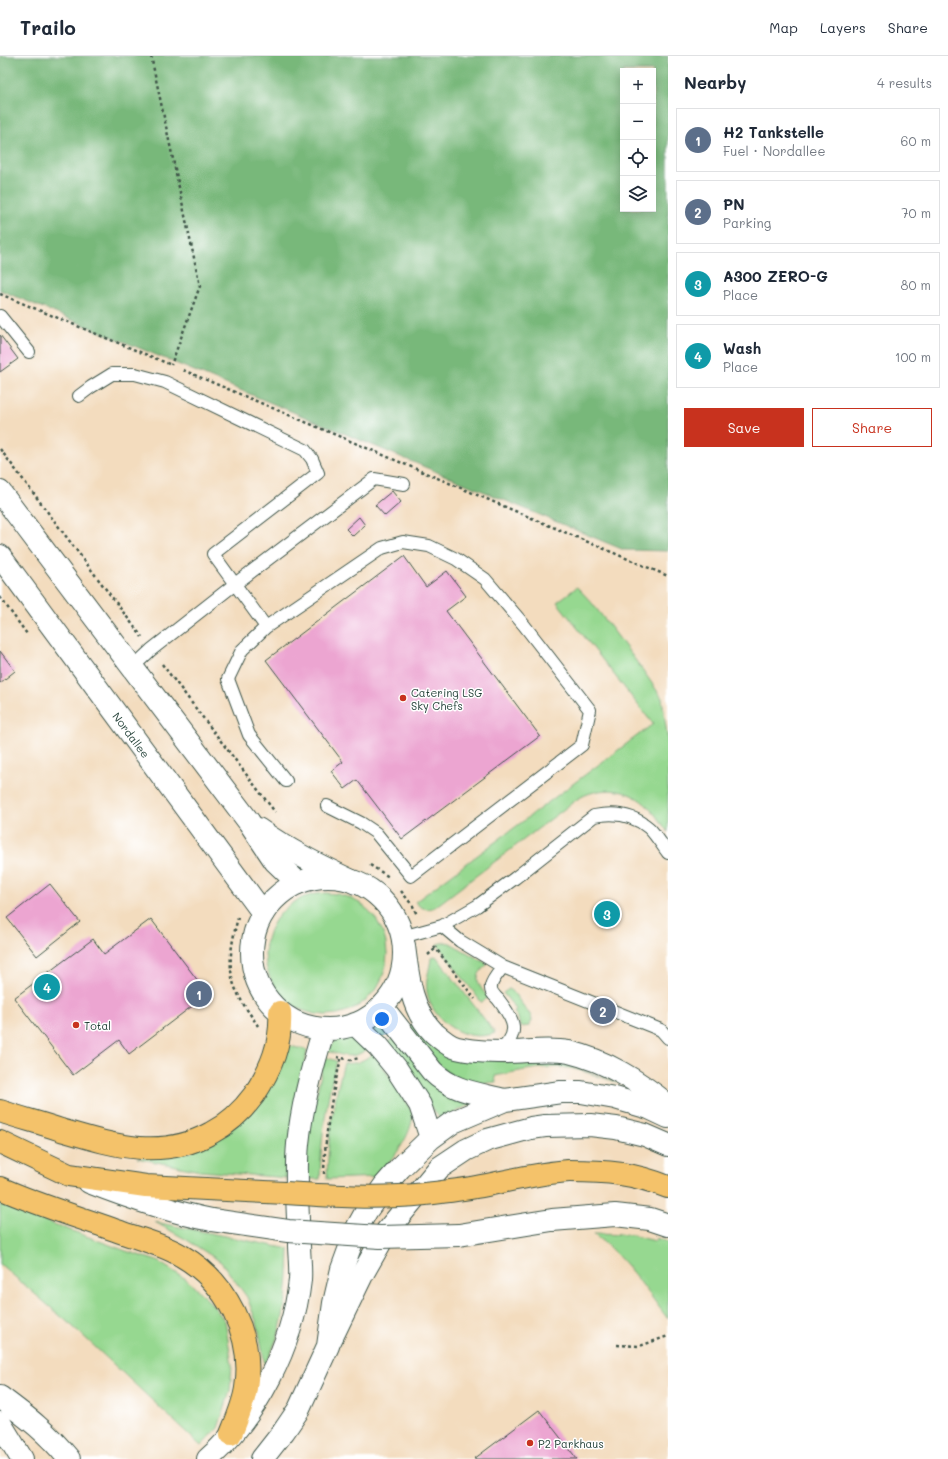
<!DOCTYPE html>
<meta charset="utf-8">
<style>
body{margin:0;font-family:Mali,sans-serif;background:#f6f6f7;color:#1f2937}
.controls{position:absolute;right:12px;top:12px;display:grid;overflow:hidden;border-radius:0px;box-shadow:0 2px 10px #0003}
.controls button{width:36px;height:36px;display:grid;place-items:center;padding:0;border:0;border-bottom:1px solid #e0e1e3;background:#fff;color:#1f2937;font:20px sans-serif}
.you{position:absolute;left:382px;top:963px;width:14px;height:14px;margin:-10px;border:3px solid #fff;border-radius:50%;background:#1a73e8;box-shadow:0 0 0 6px #1a73e833}
.badge{display:grid;place-items:center;width:26px;height:26px;border-radius:50%;background:#c8321e;color:#fff;font-size:13px;font-weight:700}
.pin{position:absolute;translate:-50% -50%;border:2px solid #fff;box-shadow:0 1px 4px #0006}
.list{margin:0;padding:0;list-style:none}
h2{display:flex;justify-content:space-between;align-items:center;height:52px;margin:0;padding:0 16px;font-size:17px}
h2 small{font-size:13px;font-weight:400;color:#747a83}
.list li{display:grid;grid-template-columns:26px 1fr auto;gap:12px;align-items:center;box-sizing:border-box;height:64px;margin:0 8px 8px;padding:0 8px;border:1px solid #e0e1e3;border-radius:0px}
.list b{display:block;font-size:15px;white-space:nowrap}
.list p{margin:0;font-size:13px;white-space:nowrap;color:#747a83}
.list em{font-size:13px;font-style:normal;color:#747a83}
.actions{display:flex;gap:8px;padding:12px 16px}
.actions a{flex:1;padding:9px 0;border:1px solid #c8321e;border-radius:0px;text-align:center;font-size:14px;color:#c8321e}
.actions .main{background:#c8321e;color:#fff}
.icon{flex:none;width:22px;height:22px;fill:none;stroke:currentColor;stroke-width:2;stroke-linecap:round;stroke-linejoin:round}
.map{position:relative;flex:none;width:668px;height:1403px;overflow:hidden}
header{display:flex;align-items:center;gap:24px;box-sizing:border-box;height:56px;padding:0 20px;background:#fff;border-bottom:1px solid #e0e1e3}
header strong{font-size:19px}
nav{display:flex;gap:22px;margin-inline-start:auto;font-size:14px}
main{display:flex}
aside{flex:1;background:#fff}
.map>svg:first-child{display:block}
</style>
<header>
<strong>Trailo</strong>
<nav><a>Map</a><a>Layers</a><a>Share</a></nav>
</header>
<main>
<div class="map">
<svg width="668" height="1403" viewBox="0 0 668 1403">
<rect width="100%" height="100%" fill="#fff"/>
<filter id="ink" filterUnits="userSpaceOnUse"><feTurbulence type="fractalNoise" baseFrequency=".025" numOctaves="2"/><feDisplacementMap in="SourceGraphic" scale="8" xChannelSelector="R" yChannelSelector="G"/><feConvolveMatrix kernelMatrix="1 2 1 2 8 2 1 2 1" color-interpolation-filters="sRGB"/></filter>
<filter id="wash" filterUnits="userSpaceOnUse"><feTurbulence type="fractalNoise" baseFrequency=".012" numOctaves="4" result="noise"/><feDisplacementMap in="SourceGraphic" scale="16" xChannelSelector="R" yChannelSelector="G"/><feGaussianBlur stdDeviation="0.9" result="paint"/><feColorMatrix in="noise" values="0 0 0 0 0 0 0 0 0 0 0 0 0 0 0 0 0 1.4 0 .05"/><feComposite in="paint" operator="in"/></filter>
<g filter="url(#wash)">
<rect width="100%" height="100%" fill="#f3dcbe"/>
<path fill="#96d890" stroke="#5a8a62" d="M577,531L592,547L613,574L642,613L662,642L668,686V776C662,768 656,759 649,752C630,731 599,729 576,744L435,851C426,855 421,852 415,846L653,668L557,546Z
M265 898a61 61 0 1 1 122 0a61 61 0 1 1-122 0Z
M445,886L450,887L486,907L487,909C472,921 478,929 488,941L482,947L437,888Z
M436,900L495,977C466,988 432,966 427,936C425,924 430,913 431,902Z
M510,932L531,960L532,965L529,970L520,971L518,962L514,956L516,953L503,937Z
M380,958L394,974L380,983L370,969V966Z
M413,969L423,983L438,994L508,1006H550L565,1008L617,1026C602,1022 586,1015 570,1012C545,1009 519,1015 495,1020L496,1026C481,1028 466,1027 452,1022C446,1019 415,981 407,973Z
M349,980L357,983L369,992C352,1004 346,1000 327,995L336,984Z
M397,980L483,1041L441,1064L384,989Z
M285,989L307,994L288,1122L200,1115L137,1102L192,1096Z
M374,997L413,1057C412,1081 392,1103 378,1121L327,1123C328,1081 333,1047 344,1007C357,1009 364,1004 374,997Z
M325,1001L337,1005C326,1044 321,1082 320,1123H304L306,1084Z
M0,1148L126,1195L157,1205L186,1223L211,1247L225,1265L232,1309L230,1335L218,1372L201,1390L78,1275L0,1208Z
M155,1166L289,1193C288,1223 287,1253 277,1282C273,1292 269,1301 265,1310L258,1270L247,1241L221,1206L187,1184Z
M593,1178L631,1179L655,1185L656,1182L668,1186V1263C645,1233 624,1200 593,1178Z"/>
<path fill="#78b87a" stroke="#4c7a57" fill-rule="evenodd" d="M0,0H668V495L624,494L0,234ZM623,15H653V153H623Z"/>
<g id="blocks">
<path fill="#eca5d1" d="M0,279L18,303L0,316Z
M392,435L401,446L385,460L375,449Z
M359,461L365,469L353,480L346,473Z
M404,500L426,531L447,515L466,540L446,555L540,680L402,783L357,724L345,733L331,715L343,706L266,604Z
M0,595L15,615L0,627Z
M50,828L80,866L37,900L7,862Z
M151,863L208,938L129,998L119,984L73,1019L14,942L93,883L104,898Z
M539,1354L577,1403H474Z"/>
</g>
</g>
<g filter="url(#ink)">
<use href="#blocks" fill-opacity="0" stroke="#3f5549" stroke-width="1"/>
<g fill="none" stroke-linecap="round" stroke-linejoin="round">
<g stroke="#3f5549" stroke-width="14">
<path id="service" d="M0,260L29,296
M79,340L91,331L112,318H135L165,326L305,394L312,403L318,417L213,498L266,571
M133,611L151,594L235,528L374,423L404,428
M286,725L249,679L228,623L242,594L266,571L382,492L403,486L429,490L456,503L485,523L524,569L590,654L582,689L411,820L376,777L361,767L327,750
M442,870L460,885L503,911L661,974L668,982
M402,881L442,870L477,850L515,822L594,760C614,756 633,758 649,772C656,779 662,789 668,797
M498,996C522,977 514,964 498,943C494,939 490,936 491,930C492,924 499,916 503,911"/>
</g>
<g stroke="#3f5549" stroke-width="24">
<g id="minor">
<path d="M0,436L249,766L275,805L298,827"/>
<path id="s1" d="M0,500L263,857"/>
<path d="M258,773C289,795 322,811 356,827"/>
<path d="M404,890C408,921 411,954 434,977C441,983 449,990 457,992C473,996 490,996 506,996C527,996 548,992 569,996C607,1005 638,1025 668,1049"/>
<path d="M89,1126C130,1142 170,1156 212,1164"/>
<path d="M459,1179L552,1164L615,1159L650,1163L668,1169"/>
<path d="M330,1285L363,1217L387,1175L439,1112L466,1094L487,1084L531,1072L545,1070L590,1069L616,1072L645,1079L668,1089"/>
</g>
</g>
<g stroke="#3f5549" stroke-width="24">
<path id="tertiary" d="M252 897a76 76 0 1 1 152 0a76 76 0 1 1-152 0Z
M382,951L432,1015C453,1036 478,1037 505,1044
M355,968L378,990L396,1012L420,1049L431,1082
M0,1341C27,1361 48,1377 69,1403
M0,1367L22,1403
M208,1403C257,1360 293,1289 300,1224C301,1212 299,1199 299,1188C298,1156 295,1119 298,1088C302,1048 312,1011 324,973
M262,1403L284,1375L299,1353L328,1290L334,1247L342,1213L357,1172L367,1154L385,1129L400,1112L431,1082L453,1066L505,1044L561,1036H581L615,1042L649,1052L668,1061"/>
</g>
<g stroke="#3f5549" stroke-width="24">
<path id="trunk" d="M0,1055C20,1062 41,1067 61,1074C112,1089 161,1105 211,1077C228,1068 243,1054 254,1039C271,1013 282,987 280,956
M0,1086L69,1119L146,1130L286,1137
M569,1115C607,1115 633,1117 668,1131
M0,1132C40,1150 82,1162 123,1177C143,1184 164,1189 182,1200C227,1226 254,1280 246,1332C244,1347 237,1363 231,1378"/>
</g>
<path stroke="#3f5549" stroke-width="2.5" stroke-dasharray="3 3" stroke-linecap="butt" d="M151,0L200,230L171,309
M0,238L169,308
M183,314L668,520
M0,393L142,581
M0,541L27,578
M162,608L275,756
M370,809L389,821
M401,835L413,850L417,859
M238,861C232,886 225,914 238,938C243,949 251,959 258,970
M434,890L475,943
M428,899L435,893
M337,1001L351,1004L359,1002
M324,1118C325,1078 331,1041 341,1003
M617,1289L640,1290L668,1280"/>
<use href="#service" stroke="#fff" stroke-width="12"/>
<use href="#minor" stroke="#fff" stroke-width="22"/>
<use href="#tertiary" stroke="#fff" stroke-width="22"/>
<use href="#trunk" stroke="#f4c26a" stroke-width="22"/>
<g stroke="#3f5549" stroke-width="24" stroke-linecap="butt">
<path id="minor-bridge" d="M212,1164L288,1175L380,1181L459,1179"/>
</g>
<g stroke="#3f5549" stroke-width="24" stroke-linecap="butt">
<path id="trunk-bridge" d="M286,1137C332,1140 379,1143 425,1138C442,1136 460,1134 476,1131C508,1125 538,1117 569,1115"/>
</g>
<use href="#minor-bridge" stroke="#fff" stroke-width="22"/>
<use href="#trunk-bridge" stroke="#f4c26a" stroke-width="22"/>
</g>
</g>
<g fill="#c8321e" stroke="#fff" stroke-width="1.5">
<circle cx="403" cy="642" r="4"/>
<circle cx="76" cy="969" r="4"/>
<circle cx="530" cy="1387" r="4"/>
</g>
<g text-anchor="middle" dominant-baseline="central" stroke-width="3" stroke-linejoin="round" paint-order="stroke">
<g font-size="11" fill="#1f3d34" stroke="#fff" text-anchor="start">
<text x="411" y="636">Catering LSG<tspan x="411" dy="13">Sky Chefs</tspan></text>
<text x="84" y="969">Total</text>
<text x="538" y="1387">P2 Parkhaus</text>
</g>
<g font-size="11" fill="#1f3d34" stroke="#fff">
<text stroke="none"><textPath href="#s1" startOffset="222">Nordallee</textPath></text>
</g>
</g>
</svg>
<div class="controls">
<button>+</button>
<button>−</button>
<button><svg class="icon" aria-label="locate" viewBox="0 0 24 24"><circle cx="12" cy="12" r="6"/><path d="M12 2v4M12 18v4M2 12h4M18 12h4"/></svg></button>
<button><svg class="icon" aria-label="layers" viewBox="0 0 24 24"><path d="M12 4l9 5-9 5-9-5zM3 14l9 5 9-5"/></svg></button>
</div>
<div class="you"></div>
<div class="pin badge" style="left:199px;top:938px;background:#5c6f8a">1</div>
<div class="pin badge" style="left:603px;top:955px;background:#5c6f8a">2</div>
<div class="pin badge" style="left:607px;top:858px;background:#0f9aa8">3</div>
<div class="pin badge" style="left:47px;top:931px;background:#0f9aa8">4</div>
</div>
<aside>
<h2>Nearby<small>4 results</small></h2>
<ul class="list">
<li><span class="badge" style="background:#5c6f8a">1</span><div><b>H2 Tankstelle</b><p>Fuel · Nordallee</p></div><em>60 m</em></li>
<li><span class="badge" style="background:#5c6f8a">2</span><div><b>PN</b><p>Parking</p></div><em>70 m</em></li>
<li><span class="badge" style="background:#0f9aa8">3</span><div><b>A300 ZERO-G</b><p>Place</p></div><em>80 m</em></li>
<li><span class="badge" style="background:#0f9aa8">4</span><div><b>Wash</b><p>Place</p></div><em>100 m</em></li>
</ul>
<div class="actions"><a class="main">Save</a><a>Share</a></div>
</aside>
</main>
